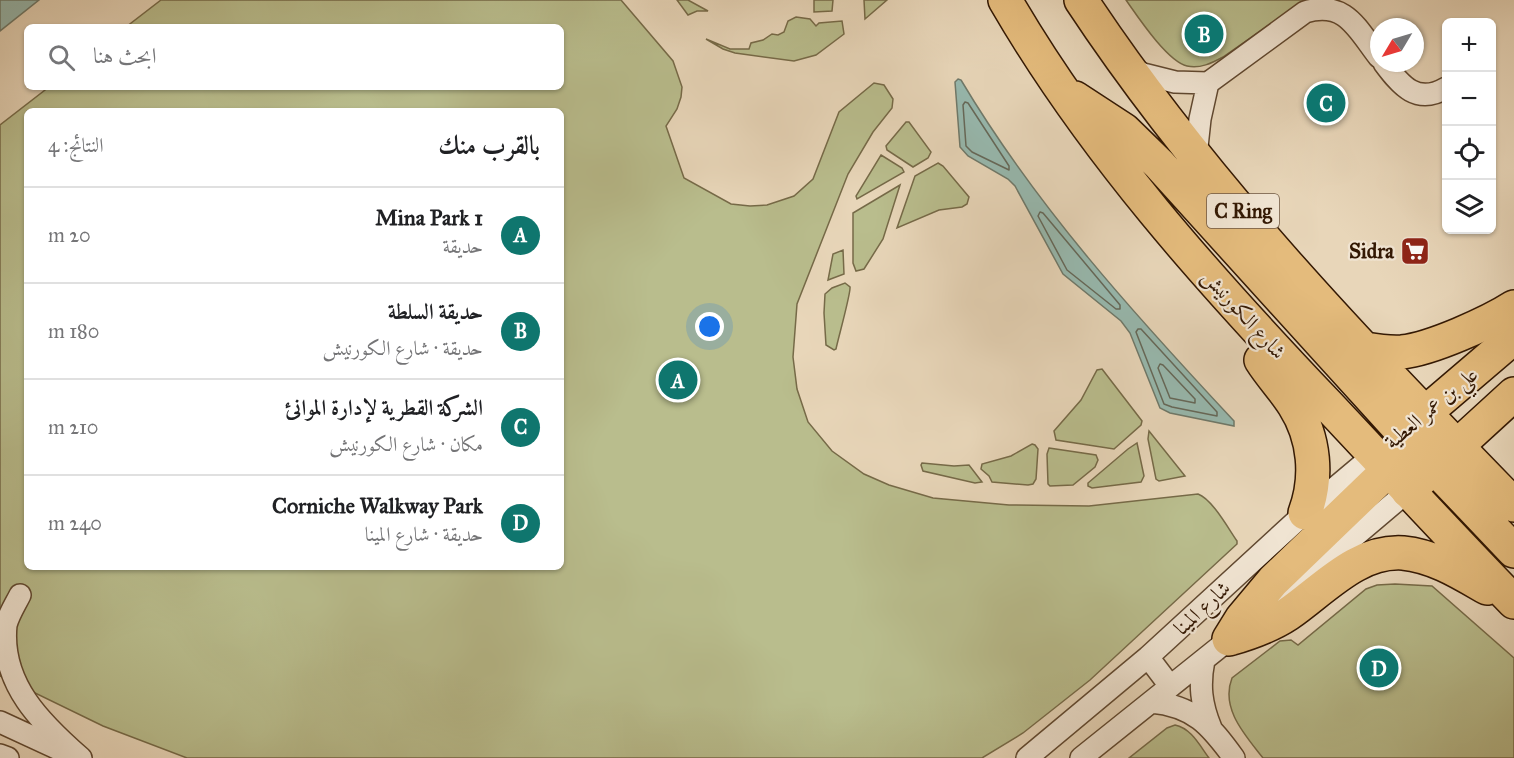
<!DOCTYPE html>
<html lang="ar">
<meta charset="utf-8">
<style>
body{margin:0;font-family:"IM FELL Great Primer",Amiri,serif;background:#f2f2f2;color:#202124;direction:rtl}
.controls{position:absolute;right:18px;top:18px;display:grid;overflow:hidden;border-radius:9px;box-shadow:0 2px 4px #0004}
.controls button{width:54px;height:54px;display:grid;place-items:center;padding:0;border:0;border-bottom:2px solid #e0e0e0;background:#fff;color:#202124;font:30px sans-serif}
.compass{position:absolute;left:1370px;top:18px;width:54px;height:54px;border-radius:50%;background:#fff;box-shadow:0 2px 4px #0004;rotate:232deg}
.you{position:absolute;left:710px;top:327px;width:21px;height:21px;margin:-15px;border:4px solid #fff;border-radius:50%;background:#1a73e8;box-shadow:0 0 0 9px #1a73e833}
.badge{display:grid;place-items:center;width:39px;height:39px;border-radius:50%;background:#0f766e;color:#fff;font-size:20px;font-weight:700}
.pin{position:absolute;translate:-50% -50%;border:3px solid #fff;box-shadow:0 2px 6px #0006}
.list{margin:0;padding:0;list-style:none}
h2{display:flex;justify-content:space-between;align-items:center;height:78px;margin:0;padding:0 24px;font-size:26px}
h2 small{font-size:20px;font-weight:400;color:#757577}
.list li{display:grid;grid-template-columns:39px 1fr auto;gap:18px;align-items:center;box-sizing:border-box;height:96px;padding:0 24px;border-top:2px solid #e0e0e0}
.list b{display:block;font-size:22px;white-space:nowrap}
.list p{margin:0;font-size:20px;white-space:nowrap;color:#757577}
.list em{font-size:20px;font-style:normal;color:#757577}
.icon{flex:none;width:33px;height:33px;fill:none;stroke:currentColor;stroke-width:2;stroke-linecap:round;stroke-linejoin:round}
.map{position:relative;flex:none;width:1514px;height:758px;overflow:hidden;direction:ltr}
.search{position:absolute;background:#fff;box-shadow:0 2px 4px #0004;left:24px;top:24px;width:540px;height:66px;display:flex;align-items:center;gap:15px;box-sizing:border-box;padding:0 21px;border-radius:9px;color:#757577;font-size:22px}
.panel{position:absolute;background:#fff;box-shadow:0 2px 4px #0004;left:24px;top:108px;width:540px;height:462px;border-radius:9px;direction:rtl}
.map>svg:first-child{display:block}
</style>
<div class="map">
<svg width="1514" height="758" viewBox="0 0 1514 758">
<rect width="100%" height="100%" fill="#e8d6b9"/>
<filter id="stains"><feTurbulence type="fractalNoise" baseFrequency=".00333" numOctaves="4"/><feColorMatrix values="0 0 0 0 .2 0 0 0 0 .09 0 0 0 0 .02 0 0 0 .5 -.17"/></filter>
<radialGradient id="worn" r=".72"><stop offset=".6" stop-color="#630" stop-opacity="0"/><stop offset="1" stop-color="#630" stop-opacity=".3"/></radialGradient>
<path fill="#b9bd8d" stroke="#766a48" stroke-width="1.5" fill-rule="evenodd" d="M161,0H621L673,61L682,87L681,97L677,109L666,126L684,178L731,204L750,206L767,205L794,196L813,179L839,112L874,83L884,85L893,99L892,108L873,132L848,174L797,304L793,357L797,389L808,422L832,451L864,474L889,485L933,498L1009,505L1089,506L1198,494C1212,499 1228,528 1237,541V544L1090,680L1023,733L982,758H187L103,726L0,676V125L49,87H561V27H126ZM27,111H561V567H27Z
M677,0H688L708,11H697L688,15Z
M814,0H833L832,11L814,12Z
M864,0H887L865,19Z
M1126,0H1305L1223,57C1212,63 1200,69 1187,66C1167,61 1138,17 1126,0Z
M796,17L810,19L816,26L819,23L842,21L844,34L816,55L794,61L735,53L723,49L706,39L730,49H749L751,43L763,40L772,34L778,35L784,32L788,21Z
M906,122H909L931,152L928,158L913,167L887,150L886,146Z
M881,155L902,168L904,172L857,199L856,196Z
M938,163L943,166L969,197L967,204L962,207L939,210L897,228L915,176Z
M900,185L883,239L864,269L856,271L853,263V213Z
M843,250L844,274L828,280L833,254Z
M845,283L850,287C851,293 838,339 836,349L834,350L826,345L824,313L825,294L832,288Z
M1102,369L1142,421L1141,425L1114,449L1056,440L1054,431L1081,400L1097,370Z
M1149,431L1185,476L1159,481L1156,479L1148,439Z
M1137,443L1144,476L1141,482L1092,488L1088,486V483L1128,449Z
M1032,444L1035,445L1038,449L1036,479L1033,484L1028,485L992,482L989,476L981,469L982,464L1011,456Z
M1049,448L1096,455L1098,460L1095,467L1073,485L1050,486L1048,484L1047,454Z
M922,463L954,466L969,465L982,482L975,483L923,471L921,465Z
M1395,584L1432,586L1514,658V758H1263C1246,736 1220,709 1232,678L1280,641L1291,640L1298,645L1366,589L1377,585Z
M1175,725C1191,728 1200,746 1209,758H1129L1167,728Z"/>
<path fill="#97b9af" stroke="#6f796a" stroke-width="1.5" d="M0,0H39L0,31Z
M958,79L961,80C1036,206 1134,314 1234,421V426L1170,413L1160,408L1130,333L1121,321L1063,274L1015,186L1008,179L968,156L960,147L955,82Z"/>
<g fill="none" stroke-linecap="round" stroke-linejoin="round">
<path stroke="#656859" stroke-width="1.5" d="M965,102L968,103L1009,166V170L972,152L966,146L963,105Z
M1040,212L1043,213L1120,305V309H1116L1067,270L1038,216Z
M1138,329H1141L1217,412V416L1172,407L1164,404L1136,332Z
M1160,364L1163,365L1195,399V403L1170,398L1158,368Z"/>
<g stroke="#604830" stroke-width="24">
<path id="street" d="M1384,63C1401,86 1417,105 1446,88
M1131,68L1143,74L1175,82L1208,83L1305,12C1346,0 1357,29 1379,57
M1196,156L1200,119L1208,83
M20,595C15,605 9,614 6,625C0,684 42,724 81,758
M1148,657L1170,686
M1204,660C1199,685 1201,704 1211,728
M1151,702C1194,706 1210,725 1234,758
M0,722L65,752
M0,755L8,758
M1027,758L1148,657L1305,513L1374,455
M1081,758L1297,585L1408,491"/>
</g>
<g stroke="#331803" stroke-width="36">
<path id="primary" d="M1404,431L1514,337
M1408,491L1514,394"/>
</g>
<g stroke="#331803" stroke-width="36">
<path id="highway" d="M1005,0C1092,150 1208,279 1327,404C1389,470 1451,537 1514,602
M1081,0C1203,185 1360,347 1514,505
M1075,98L1124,130L1159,164L1402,432C1419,444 1436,447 1457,446
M1365,349C1377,351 1389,353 1402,352C1431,349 1489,323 1514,307
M1261,360C1271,376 1284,389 1294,405C1315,438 1318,478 1305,513
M1396,453L1416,457L1434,467L1514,551
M1229,639C1250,633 1270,626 1288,614C1323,590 1357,550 1403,553C1434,556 1461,573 1487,588
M1229,639L1242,618L1273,581L1403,456"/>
</g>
<use href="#street" stroke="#f0e4d2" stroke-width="21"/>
<use href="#primary" stroke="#e4bb7c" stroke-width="33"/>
<use href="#highway" stroke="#e4bb7c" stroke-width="33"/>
</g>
<defs>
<g id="supermarket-square" transform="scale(1.5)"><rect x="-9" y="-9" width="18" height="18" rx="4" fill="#8f2418" stroke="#f0e4d2"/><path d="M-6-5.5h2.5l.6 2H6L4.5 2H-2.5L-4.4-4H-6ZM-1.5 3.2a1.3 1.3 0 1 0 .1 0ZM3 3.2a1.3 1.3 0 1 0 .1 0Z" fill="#fff"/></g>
</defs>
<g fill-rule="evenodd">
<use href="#supermarket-square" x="1415" y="251"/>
</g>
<g text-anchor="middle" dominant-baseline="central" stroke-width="4.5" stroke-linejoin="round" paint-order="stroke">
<rect fill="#f0e4d2" stroke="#6c5541" stroke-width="1.5" x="1207" y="194" width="72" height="34" rx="4.5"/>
<g font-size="20" font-weight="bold" fill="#331803">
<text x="1243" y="211">C Ring</text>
</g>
<g font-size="21" font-weight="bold" fill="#331803" stroke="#f0e4d2" text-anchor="end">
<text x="1394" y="251">Sidra</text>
</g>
<g font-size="21" fill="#331803" stroke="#f0e4d2">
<text transform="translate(1244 314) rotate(48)">شارع الكورنيش</text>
<text transform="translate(1431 408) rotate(-40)">علي بن عمر العطية</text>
<text transform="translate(1202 608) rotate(-43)">شارع المينا</text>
</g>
</g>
<rect width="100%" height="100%" filter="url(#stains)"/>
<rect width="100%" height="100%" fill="url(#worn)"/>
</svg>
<div class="controls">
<button>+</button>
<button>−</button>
<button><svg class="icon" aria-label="locate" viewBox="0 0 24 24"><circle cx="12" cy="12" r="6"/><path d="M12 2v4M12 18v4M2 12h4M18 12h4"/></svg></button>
<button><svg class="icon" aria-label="layers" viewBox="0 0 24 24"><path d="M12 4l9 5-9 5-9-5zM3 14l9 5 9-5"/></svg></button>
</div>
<svg class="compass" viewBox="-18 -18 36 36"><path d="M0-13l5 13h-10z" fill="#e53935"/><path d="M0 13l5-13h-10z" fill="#757577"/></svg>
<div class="you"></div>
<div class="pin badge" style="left:678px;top:380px">A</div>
<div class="pin badge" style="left:1204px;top:34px">B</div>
<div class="pin badge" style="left:1326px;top:103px">C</div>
<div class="pin badge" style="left:1379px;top:668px">D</div>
<div class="search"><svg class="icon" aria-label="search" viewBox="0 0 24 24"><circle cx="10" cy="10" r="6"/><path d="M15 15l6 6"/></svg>ابحث هنا</div>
<section class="panel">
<h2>بالقرب منك<small>النتائج: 4</small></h2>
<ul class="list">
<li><span class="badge">A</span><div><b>Mina Park 1</b><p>حديقة</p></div><em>20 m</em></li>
<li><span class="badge">B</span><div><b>حديقة السلطة</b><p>حديقة · شارع الكورنيش</p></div><em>180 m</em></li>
<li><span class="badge">C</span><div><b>الشركة القطرية لإدارة الموانئ</b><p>مكان · شارع الكورنيش</p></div><em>210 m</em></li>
<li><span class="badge">D</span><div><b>Corniche Walkway Park</b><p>حديقة · شارع المينا</p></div><em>240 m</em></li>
</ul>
</section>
</div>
